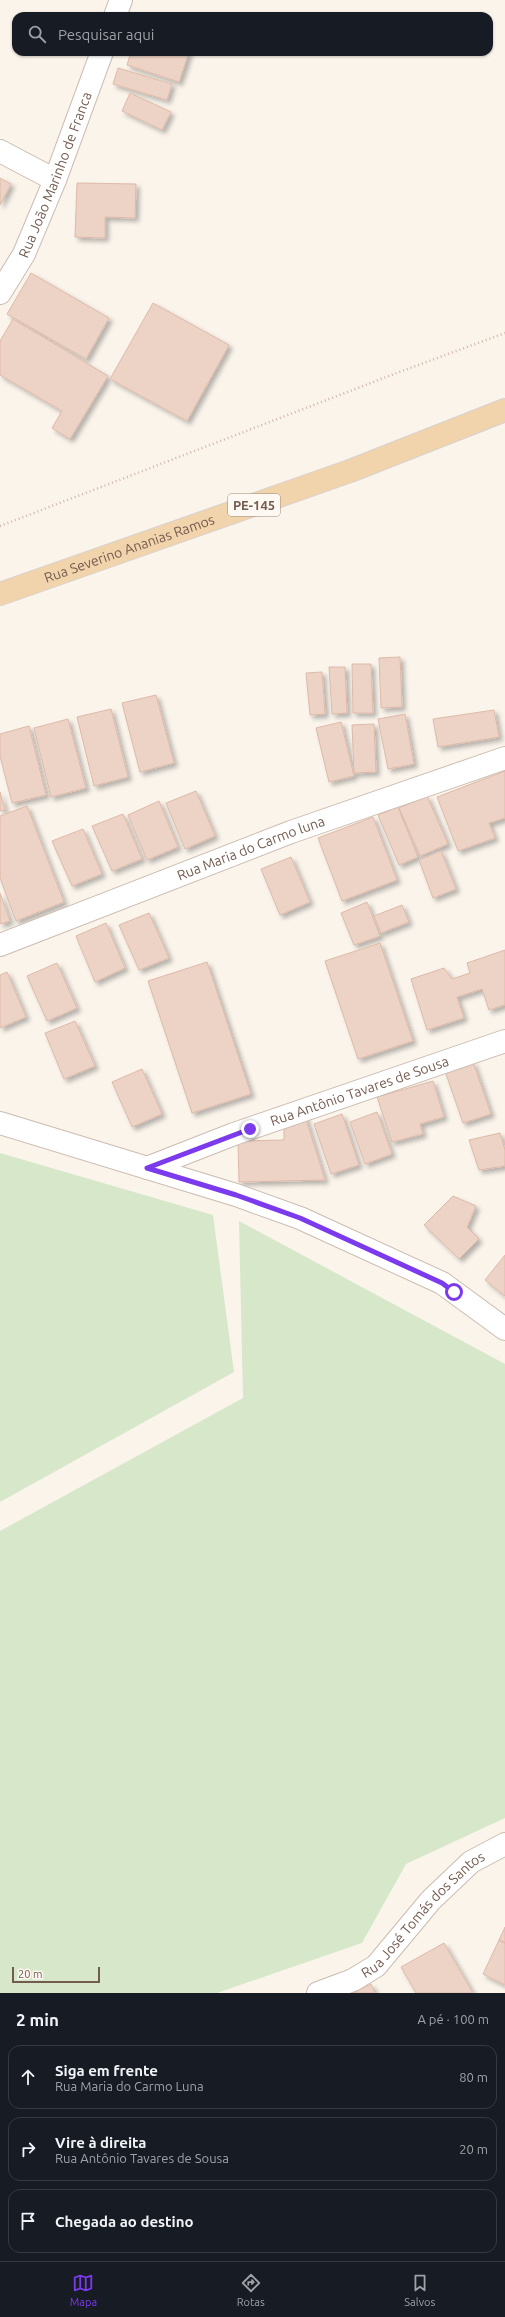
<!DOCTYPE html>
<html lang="pt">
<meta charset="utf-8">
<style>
body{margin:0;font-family:Ubuntu,sans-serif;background:#242831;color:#f1f3f6}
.scale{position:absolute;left:12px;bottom:10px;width:88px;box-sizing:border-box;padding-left:4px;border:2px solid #735b50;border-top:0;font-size:11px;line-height:14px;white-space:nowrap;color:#735b50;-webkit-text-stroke:3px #fdf8f1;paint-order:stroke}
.stop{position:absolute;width:12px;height:12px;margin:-9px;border:3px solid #7c3aed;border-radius:50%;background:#fff}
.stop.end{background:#7c3aed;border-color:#fff;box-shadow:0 1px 4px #0008}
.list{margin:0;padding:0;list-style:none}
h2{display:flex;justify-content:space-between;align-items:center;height:52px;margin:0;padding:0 16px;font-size:17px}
h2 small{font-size:13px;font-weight:400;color:#9ea1a6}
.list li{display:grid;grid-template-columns:26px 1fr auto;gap:12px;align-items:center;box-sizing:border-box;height:64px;margin:0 8px 8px;padding:0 8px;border:1px solid #363941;border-radius:12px}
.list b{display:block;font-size:15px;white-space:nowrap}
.list p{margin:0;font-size:13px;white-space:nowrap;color:#9ea1a6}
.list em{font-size:13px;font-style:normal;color:#9ea1a6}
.icon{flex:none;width:22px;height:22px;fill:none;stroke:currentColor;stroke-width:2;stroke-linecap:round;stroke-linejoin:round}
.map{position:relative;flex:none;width:505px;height:1993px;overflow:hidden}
.search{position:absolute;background:#171b24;box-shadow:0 1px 3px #0004;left:12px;right:12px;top:12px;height:44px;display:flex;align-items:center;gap:10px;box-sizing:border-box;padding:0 14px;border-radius:12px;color:#9ea1a6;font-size:15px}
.sheet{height:268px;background:#171b24}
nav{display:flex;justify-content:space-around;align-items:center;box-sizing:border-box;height:56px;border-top:1px solid #363941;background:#171b24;font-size:11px;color:#9ea1a6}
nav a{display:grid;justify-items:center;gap:2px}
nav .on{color:#7c3aed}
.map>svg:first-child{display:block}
</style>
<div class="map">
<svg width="505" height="1993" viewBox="0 0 505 1993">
<defs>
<filter id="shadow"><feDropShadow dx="3.5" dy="3.5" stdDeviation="2" flood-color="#0004"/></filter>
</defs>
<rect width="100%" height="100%" fill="#faf4eb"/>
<path fill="#d7e7ca" d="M0,1153L213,1215L234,1372L0,1502Z
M239,1221L505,1364V1818L406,1864L362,1943L217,1993H0V1531L243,1398Z"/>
<path fill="#edd3c5" stroke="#deb9a8" filter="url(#shadow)" d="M131,52H189L179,82L127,65Z
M118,68L172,84L167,100L113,84Z
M130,93L171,112L162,130L122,111Z
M0,178L11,184L0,205Z
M77,183L136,184L135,218L105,217V238L75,237Z
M31,273L109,318L86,359L7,314Z
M153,303L229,345L187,421L110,379Z
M13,319L108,376L70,439L52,428L62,411L0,375V341Z
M400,657L402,707L381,708L379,658Z
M352,664H371L373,713H353Z
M329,667H345L347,713L332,714Z
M322,672L325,714L310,715L306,673Z
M156,695L174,763L140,772L122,703Z
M111,709L128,777L94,786L77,717Z
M494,710L499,737L438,747L433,719Z
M405,714L414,764L388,769L378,719Z
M68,719L86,788L51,797L34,728Z
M341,722L354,776L329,782L316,728Z
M374,724L376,772L354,773L352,725Z
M29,726L46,795L12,803L0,756V734Z
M505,771V818L489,823L495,838L458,851L437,797Z
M196,791L215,836L185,849L166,803Z
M0,792L5,810L0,811Z
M427,796L448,844L420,856L399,808Z
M159,801L178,847L147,860L128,815Z
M27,806L64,902L16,921L0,878V816Z
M398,807L418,857L399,865L378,815Z
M123,814L142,859L112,871L92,826Z
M373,817L397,880L342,901L318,838Z
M83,829L102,874L72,886L52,841Z
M441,851L456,889L433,898L419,860Z
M291,857L310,902L280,915L261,869Z
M0,893L10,921L0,924Z
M367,902L380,936L354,945L341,913Z
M402,905L409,922L381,933L374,916Z
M149,913L169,958L139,970L119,925Z
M106,923L125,968L95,982L76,936Z
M380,943L413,1041L358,1059L325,961Z
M505,950V1005L489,1010L482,989L457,997L464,1018L427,1030L411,979L444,968L452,979L470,973L467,963Z
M207,962L251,1094L192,1113L148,981Z
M57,963L77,1008L47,1021L27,976Z
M7,972L26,1017L0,1028V975Z
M75,1021L95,1066L64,1079L45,1033Z
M473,1062L491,1114L463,1123L445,1071Z
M142,1069L162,1114L132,1127L112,1082Z
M433,1081L444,1117L420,1124L423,1134L392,1142L377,1097Z
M377,1112L392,1154L365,1164L350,1122Z
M342,1114L359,1165L331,1174L314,1124Z
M305,1116L325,1180L239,1182L238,1141L284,1140V1123Z
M500,1133L505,1150V1166L479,1170L469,1140Z
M453,1196L476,1206L467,1227L479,1239L459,1259L424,1225Z
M505,1255V1296L485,1280Z
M505,1927V1943L499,1940Z
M499,1940L505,1943V1985L483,1974Z
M444,1943L473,1993H416L401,1967Z
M371,1984L375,1993H353Z"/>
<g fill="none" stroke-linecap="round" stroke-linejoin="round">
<g stroke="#ccbcb1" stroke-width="24">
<g id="minor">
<path d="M115,16L121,0"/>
<path d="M0,151L55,180"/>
<path id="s1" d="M0,293L24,254L55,180L102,52"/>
<path id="s2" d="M0,945L291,832L505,758"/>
<path d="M0,1123L236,1195L300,1218L442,1283L505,1329"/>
<path id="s3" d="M147,1168L234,1134L505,1041"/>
<path id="s4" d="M318,1993L353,1980L376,1966L431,1900L471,1862L505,1844"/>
</g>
</g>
<g stroke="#d8d1ce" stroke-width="24">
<g id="major">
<path id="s5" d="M0,594L350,471L505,410"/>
</g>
</g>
<path stroke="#d2b6a8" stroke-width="2.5" stroke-dasharray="1 3" stroke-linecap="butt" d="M0,526L394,374L505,333"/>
<use href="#minor" stroke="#fff" stroke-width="22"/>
<use href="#major" stroke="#f1d4ab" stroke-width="22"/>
</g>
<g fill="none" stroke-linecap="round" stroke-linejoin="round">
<path stroke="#7c3aed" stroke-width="5" d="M250,1129L147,1168L236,1195L300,1218L442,1283L454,1292"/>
</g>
<g text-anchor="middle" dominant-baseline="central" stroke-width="4" stroke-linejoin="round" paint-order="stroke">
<rect fill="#fdf8f1" stroke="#9c8a80" stroke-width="1" x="228" y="494" width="52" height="22" rx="3"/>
<g font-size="13" font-weight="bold" fill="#735b50">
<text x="254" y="505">PE-145</text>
</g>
<g font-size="14" fill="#735b50" stroke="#fdf8f1">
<text stroke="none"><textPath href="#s1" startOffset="131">Rua João Marinho de Franca</textPath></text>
<text stroke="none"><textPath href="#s5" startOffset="137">Rua Severino Ananias Ramos</textPath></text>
<text stroke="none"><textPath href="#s2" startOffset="269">Rua Maria do Carmo luna</textPath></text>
<text stroke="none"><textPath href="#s3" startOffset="226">Rua Antônio Tavares de Sousa</textPath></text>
<text stroke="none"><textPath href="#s4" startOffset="134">Rua José Tomás dos Santos</textPath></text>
</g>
</g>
</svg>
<div class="scale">20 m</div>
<div class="stop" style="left:454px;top:1292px"></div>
<div class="stop end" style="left:250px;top:1129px"></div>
<div class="search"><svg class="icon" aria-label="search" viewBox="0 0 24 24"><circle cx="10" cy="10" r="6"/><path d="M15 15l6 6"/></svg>Pesquisar aqui</div>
</div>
<section class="sheet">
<h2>2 min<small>A pé · 100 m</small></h2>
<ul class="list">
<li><svg class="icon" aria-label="ahead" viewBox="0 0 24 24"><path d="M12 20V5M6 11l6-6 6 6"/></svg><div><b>Siga em frente</b><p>Rua Maria do Carmo Luna</p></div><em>80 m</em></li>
<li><svg class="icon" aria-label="right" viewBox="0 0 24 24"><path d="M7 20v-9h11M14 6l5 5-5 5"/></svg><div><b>Vire à direita</b><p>Rua Antônio Tavares de Sousa</p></div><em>20 m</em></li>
<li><svg class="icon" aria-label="arrive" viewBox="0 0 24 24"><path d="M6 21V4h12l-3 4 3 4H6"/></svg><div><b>Chegada ao destino</b></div></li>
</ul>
</section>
<nav>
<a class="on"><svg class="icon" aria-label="map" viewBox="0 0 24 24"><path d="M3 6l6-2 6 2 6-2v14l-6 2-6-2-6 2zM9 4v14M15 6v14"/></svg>Mapa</a>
<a><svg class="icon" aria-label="directions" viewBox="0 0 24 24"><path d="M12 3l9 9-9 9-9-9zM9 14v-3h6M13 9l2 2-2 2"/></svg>Rotas</a>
<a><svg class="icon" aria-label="saved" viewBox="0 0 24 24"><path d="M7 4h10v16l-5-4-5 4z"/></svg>Salvos</a>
</nav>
